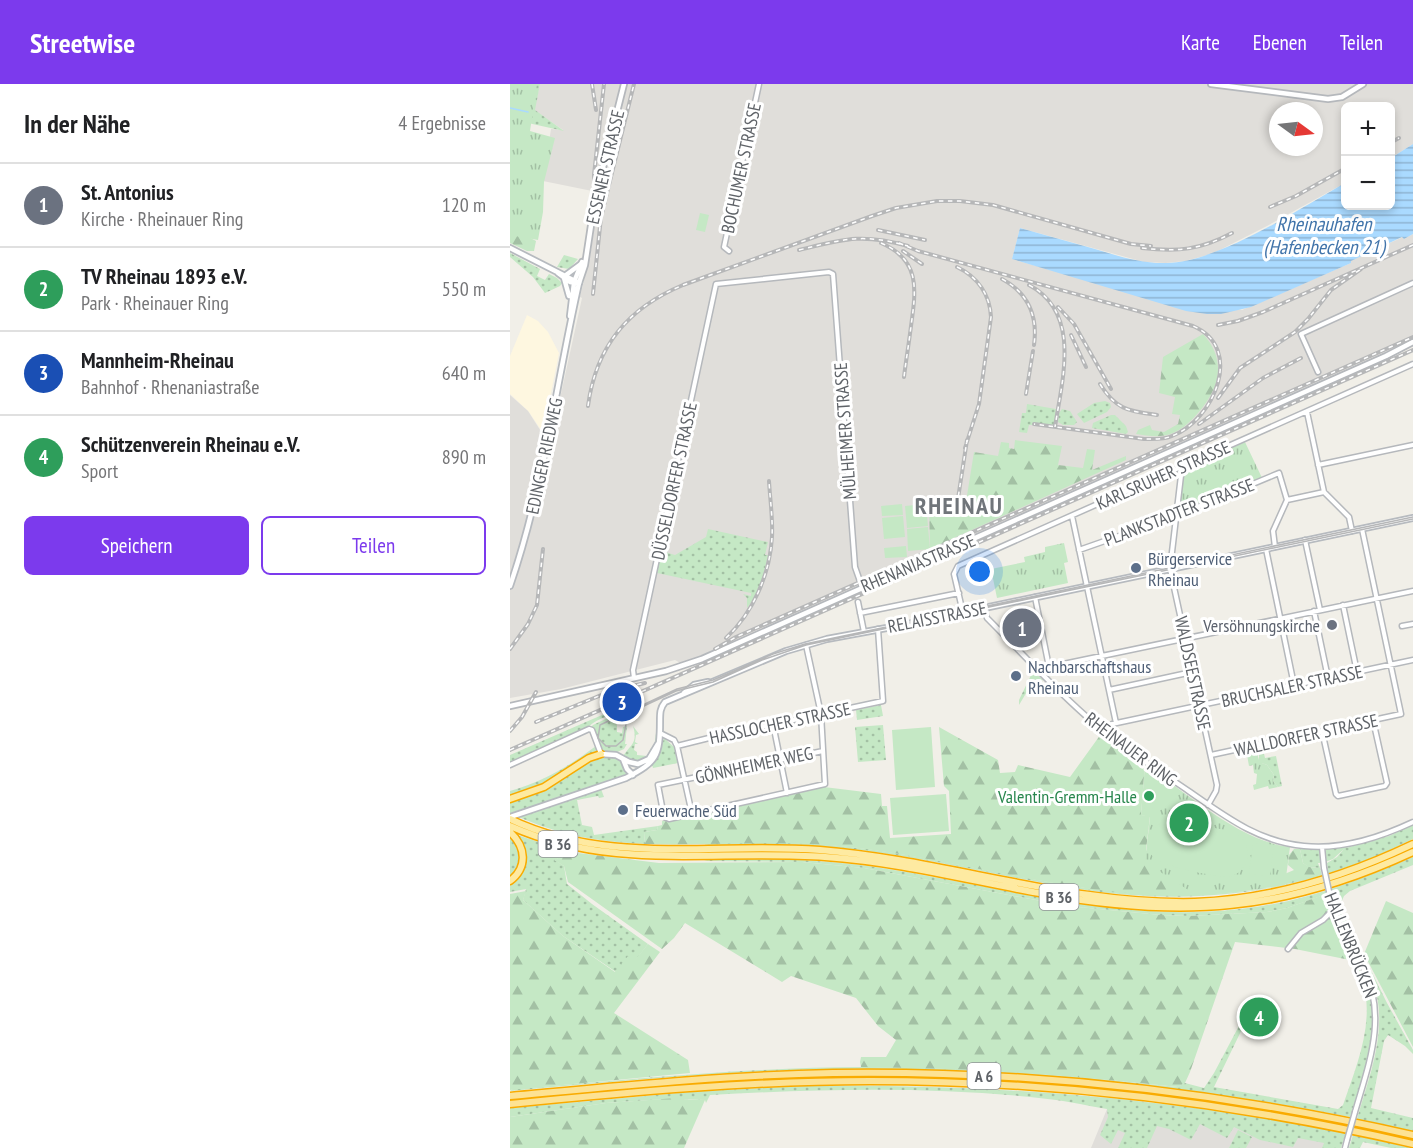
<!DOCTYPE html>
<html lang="de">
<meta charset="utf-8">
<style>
body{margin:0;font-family:"PT Sans Narrow",sans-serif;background:#f2f2f2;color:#202124}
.controls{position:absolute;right:18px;top:18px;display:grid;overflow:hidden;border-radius:9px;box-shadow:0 3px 9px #0003}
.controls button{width:54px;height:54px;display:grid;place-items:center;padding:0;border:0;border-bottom:2px solid #e0e0e0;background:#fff;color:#202124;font:30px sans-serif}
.compass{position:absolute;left:759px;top:18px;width:54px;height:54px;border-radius:50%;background:#fff;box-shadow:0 3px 9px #0003;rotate:105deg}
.you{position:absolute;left:470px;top:488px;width:21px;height:21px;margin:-15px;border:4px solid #fff;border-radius:50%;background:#1a73e8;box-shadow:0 0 0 9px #1a73e833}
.badge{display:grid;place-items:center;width:39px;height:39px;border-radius:50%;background:#7c3aed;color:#fff;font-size:20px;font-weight:700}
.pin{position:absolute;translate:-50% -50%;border:3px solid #fff;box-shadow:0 2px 6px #0006}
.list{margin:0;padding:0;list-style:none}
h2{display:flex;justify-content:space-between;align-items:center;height:78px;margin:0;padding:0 24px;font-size:26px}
h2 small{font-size:20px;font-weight:400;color:#757577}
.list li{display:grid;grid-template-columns:39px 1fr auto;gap:18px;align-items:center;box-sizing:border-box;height:84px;padding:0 24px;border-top:2px solid #e0e0e0}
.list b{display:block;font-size:22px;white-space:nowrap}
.list p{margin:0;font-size:20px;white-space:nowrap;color:#757577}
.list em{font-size:20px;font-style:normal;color:#757577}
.actions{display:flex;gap:12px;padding:18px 24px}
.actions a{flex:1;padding:14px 0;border:2px solid #7c3aed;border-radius:9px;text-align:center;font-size:21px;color:#7c3aed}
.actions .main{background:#7c3aed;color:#fff}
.map{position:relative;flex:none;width:903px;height:1064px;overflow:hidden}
header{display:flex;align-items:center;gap:36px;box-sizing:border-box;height:84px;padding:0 30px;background:#7c3aed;color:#fff}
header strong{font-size:28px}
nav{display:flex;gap:33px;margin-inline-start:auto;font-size:21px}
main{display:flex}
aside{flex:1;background:#fff}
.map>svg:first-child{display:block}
</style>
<header>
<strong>Streetwise</strong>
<nav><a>Karte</a><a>Ebenen</a><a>Teilen</a></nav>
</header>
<main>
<aside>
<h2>In der Nähe<small>4 Ergebnisse</small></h2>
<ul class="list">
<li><span class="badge" style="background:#6b7280">1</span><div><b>St. Antonius</b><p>Kirche · Rheinauer Ring</p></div><em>120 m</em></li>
<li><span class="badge" style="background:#2e9e5b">2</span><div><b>TV Rheinau 1893 e.V.</b><p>Park · Rheinauer Ring</p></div><em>550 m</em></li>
<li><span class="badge" style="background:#1a4fb4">3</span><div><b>Mannheim-Rheinau</b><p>Bahnhof · Rhenaniastraße</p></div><em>640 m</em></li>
<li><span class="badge" style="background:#2e9e5b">4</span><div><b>Schützenverein Rheinau e.V.</b><p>Sport</p></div><em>890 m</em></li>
</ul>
<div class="actions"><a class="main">Speichern</a><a>Teilen</a></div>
</aside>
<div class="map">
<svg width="903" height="1064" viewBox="0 0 903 1064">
<defs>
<pattern id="grass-dots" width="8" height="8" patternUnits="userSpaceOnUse" patternTransform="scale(1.5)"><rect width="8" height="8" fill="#c5e8c5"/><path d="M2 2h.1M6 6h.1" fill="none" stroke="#a3c0a4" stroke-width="1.8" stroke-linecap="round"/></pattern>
<pattern id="forest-firs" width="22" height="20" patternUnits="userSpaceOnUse" patternTransform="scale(1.5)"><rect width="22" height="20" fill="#c5e8c5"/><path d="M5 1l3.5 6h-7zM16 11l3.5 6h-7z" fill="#a3c0a4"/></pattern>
<pattern id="park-tufts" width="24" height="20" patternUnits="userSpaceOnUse" patternTransform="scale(1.5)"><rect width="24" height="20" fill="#c5e8c5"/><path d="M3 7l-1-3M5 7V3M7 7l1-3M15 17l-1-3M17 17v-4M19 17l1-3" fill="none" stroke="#a3c0a4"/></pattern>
<pattern id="water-rules" width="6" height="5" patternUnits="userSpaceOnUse" patternTransform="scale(1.5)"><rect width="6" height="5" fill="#aadaff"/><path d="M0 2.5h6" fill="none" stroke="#8eb4d2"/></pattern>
</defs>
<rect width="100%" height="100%" fill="#f1efe8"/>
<path fill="#fef7e0" d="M17,231L28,237L38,248L49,269L33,349L19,328L0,310V272Z"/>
<path fill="#e0deda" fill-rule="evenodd" d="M30,0H903V60L881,74L880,22H836L835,99L757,142L702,170L675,177L656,179L634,178L510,144L502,175L590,200L732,226L841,179L840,177L893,153L894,155L903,150V255L512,431L409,476L384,485L172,580L165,576L51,605L0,614V311L18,327L32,349L42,351L72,214L70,213L81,167L85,138L92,109L33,97L41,45L53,46L24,26ZM768,27H804V63H768Z
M597,1025L824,1056L822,1064H581Z"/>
<path fill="url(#grass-dots)" d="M0,0H30L25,26L54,47L9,37Z
M0,169L30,185L27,192L35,196L39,190L47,194L52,199L50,202L35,209L23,193L0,173Z
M54,171L68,175L59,185L47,183Z
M595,317L600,319L601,323L597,328L574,339L567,330L584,319Z
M517,320L546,325L544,341H519L517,349L509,348L512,329H516Z
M552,325L560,327L567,338L564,341H553L548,338L549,329Z
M601,331H605L616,342L618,348L616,350L582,344L583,339Z
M198,445L258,458L255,471H258C254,490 249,509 237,524V514L233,510L241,512V509L147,489L150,472L155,468L165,471L196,453Z
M523,587L533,596L529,598L524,596L509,621V616Z
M115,621C107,633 87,632 78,644L0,679V671Z
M371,621L373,632L347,636L346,626Z
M123,622L125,627L120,633L118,639L108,638L106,633L104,634L107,642V648L112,649L113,643L117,642L115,660H117L114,665L105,669L92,666L84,645L81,643L83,641Z
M373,641L376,676L348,678L345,643Z
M123,642L129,650L126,651L125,658L128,660H125L124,666L127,668V671L137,672L141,664H144L146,649C148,664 143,672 127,679L113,672C121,660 128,659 123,642Z
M154,654L164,663L168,679L143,684L142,681L149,670Z
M86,662L87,669C59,686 31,704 0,713V707C34,697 58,683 86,662Z
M752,664H756L753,665L755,674L766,672L772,702L768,703L763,697L764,691L757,681L752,679Z
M96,672C109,673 113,679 119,690L104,696L0,729V718L28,709L57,693L81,674Z
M91,705L94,713L89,714L88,712L67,716L72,741L82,743L84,751L148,742L147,746L134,748L135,760C90,758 48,751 7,732Z
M903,741V755C798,808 692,823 576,806C495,794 416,773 334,764C288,759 241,760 194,761C212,755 261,759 283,759C370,761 455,783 539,798C631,814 729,818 818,789L817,779L827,773L834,765L823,775L815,778L816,765L843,760L836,764L879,752Z
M7,751L60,768L45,776L54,782L57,800L82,820L138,860L125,877L106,888L53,852L13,816L16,805L0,808V800C19,788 19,769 7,751Z
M0,752C11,766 14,780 0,793Z
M792,763L809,765L811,779H808L810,784L798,783L793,779L790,765Z
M903,773V781L840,807L834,812L829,823L825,819L823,808L777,824L757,828L679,832L651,831L558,822L354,784L292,778L194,777C204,774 221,775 234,775C278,775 321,777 365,783C494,802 621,844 752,822C805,814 854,794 903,773Z
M829,827L835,834L877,919L903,966V970L895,962L878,951L874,957L861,1024L903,1034V1047L847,1035C861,986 882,937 859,888C851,871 829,844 829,827Z
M844,874C849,885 856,896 859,909C872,950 852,994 840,1033C673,1001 505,983 335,985C223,986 112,997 0,1007L3,1005C120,996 237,983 354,983C459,983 563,991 667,1003L675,999L694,1004L704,989L730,940L734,941L704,1003L828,1025L833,1021C846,983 866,937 852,896C850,889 844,882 840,876Z
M325,992C522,992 710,1011 903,1054V1057C702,1012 500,991 294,995L295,993Z
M257,994L261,996L124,1005L0,1017V1015L174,999Z
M296,1002C480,1000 655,1013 836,1049L831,1064H812L814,1059L788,1054L783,1063L750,1056L724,1043L717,1054L690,1040L681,1056L659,1045L647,1042L637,1064H608L615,1049L608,1046L601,1060L590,1051L598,1033L597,1025C574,1021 552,1016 529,1014C420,1002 309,1005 200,1011L196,1019L195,1016L156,1015L96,1019L0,1033V1024L192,1007Z
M728,1046L742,1053L736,1064H719Z
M843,1051L902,1064H881L853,1058L850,1064H839Z"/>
<path fill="url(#forest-firs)" d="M0,143L26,157L24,167H17L0,159Z
M693,250C717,276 710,304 688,329C681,337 673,345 663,349C651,354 639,352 626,350L628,346L640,341L642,346L654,348L668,340L670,331L662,330L665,313L649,309L653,273Z
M505,356L552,362L548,381L573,384L577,365L585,366L582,386L616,372V376L420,465L419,418L455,424L464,368L488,372L491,358L499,359V364L504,365Z
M429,643L488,676L490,689L505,688L508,681L560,693L591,650L635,680L631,731L640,732L636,766L644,776L765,794L784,786L778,781L779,771L784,765H790L793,779L799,783L810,784L812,792C771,802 729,810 686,811C572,815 461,778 348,764C277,755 206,762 135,760L134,748L147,746L148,742L152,741V737L314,703L371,710L372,722H377L380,754L441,750L439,707L434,702Z
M60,768L149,779L292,778L354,784L558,822L651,831L679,832L757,828L777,824L816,810L821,832L844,874L840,876L785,865L725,858L680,988L675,999L668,1003C562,991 458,984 351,983L350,978L351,973H376L386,956L368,942L346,914L281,892L272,898L175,839L164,854L152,865L58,798L54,782L44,776Z
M16,807L13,816L53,852L105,888L118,872L125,876L138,860L150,868L104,929L178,976L180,989L0,1006V810Z
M876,817L903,829V963L854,870Z
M167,1014L180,1016H195L174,1064H0V1033L96,1019Z"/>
<path fill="url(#park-tufts)" d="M0,0H27L20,47L45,54L34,98L33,128L28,156L0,151Z
M735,358L753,396L666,432L673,385Z
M554,459L558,478L554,479L558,499L487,514L481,485L515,478L514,473L535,468V463Z
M752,664V679L757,681L764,691L763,697L768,703L759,705L758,702L744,706L743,701L746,700L747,690L744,689L743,681L739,682L737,671L747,669L749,676V665Z
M635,680C675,708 731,758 780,763L775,801L726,808L686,811L635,778L640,733L631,731Z"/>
<path fill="#c5e8c5" d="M190,129L199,131L195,148L186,146Z
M701,398L705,408L692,414L688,404Z
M392,420L393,431L372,432L371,422Z
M416,420L418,442L397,444L395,422Z
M393,432L395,453L374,455L372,434Z
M418,443L420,465L398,467L397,445Z
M396,462L397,473L375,474L374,464Z
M421,643L425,703L386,706L382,646Z
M635,706H643L642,727H634Z
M436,710L439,747L383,751L380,714Z
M660,735L725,748C733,754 738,761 738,771C737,780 731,789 722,792C711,795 650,782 643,773C629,755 644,741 660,735Z
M743,759L764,761L760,793L739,790Z
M743,920L766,927L760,945L730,940Z"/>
<path fill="url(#water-rules)" d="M903,60V150L894,155L892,153L841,177V179L741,223L711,230H697L676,227L502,175L510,144C535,151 560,158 585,165C608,172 632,180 657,179C709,178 789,125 835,99L836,122H880L881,74Z"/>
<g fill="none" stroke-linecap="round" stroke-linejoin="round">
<path stroke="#aadaff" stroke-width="1.5" d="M0,24L18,28"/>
<g stroke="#b5b8bc" stroke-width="7">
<path id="minor" d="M219,167L214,163L249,0
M808,288L791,250L903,199
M797,328L814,408L839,433L842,447
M808,381L903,361
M672,383L660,485L707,701L706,707L698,721
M777,416L814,408
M562,432L606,639
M795,456L810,526
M756,465L784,601
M569,466L666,432L769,389L777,416L763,447L765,463
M525,513L539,583
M348,518L354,548
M833,521L847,588
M474,524L477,534C512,569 546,607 584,639C614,665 648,686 680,708C716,733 749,758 794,762C832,766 869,754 903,738
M804,527L818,594
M350,529L449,509
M453,529L444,490L448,482L903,280
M892,542L903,540
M296,561L311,630L315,700L159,735L154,733L148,701L313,667
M532,589L539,583L903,507
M124,594L123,586L130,554L206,200L319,188L323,190L345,483L352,503
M599,606L682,588
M263,640L277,709
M812,647L826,710L828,712L833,711L870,703L875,702L877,699L863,636
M595,648L602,640L903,576
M150,649L164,656L167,662L182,730
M167,662L199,654L373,617L368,545
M701,671L891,630L852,445
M0,681L79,645L82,646L91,670
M812,763L814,784
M820,812C826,839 841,859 853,883C878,932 859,979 845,1028
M778,865L791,849L813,836L823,826
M835,1064L837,1056"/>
</g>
<g stroke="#b5b8bc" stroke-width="8">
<path id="tertiary" d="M701,0L818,15L832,13L853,0
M64,198L72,178
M69,199L75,181L85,115L114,0
M0,622L156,587L192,575L876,272L903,258"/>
</g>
<g stroke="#b6babf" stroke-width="8">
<path id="secondary" d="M0,164L69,199
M48,189L60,198L66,199
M56,191L71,180
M54,194L59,212
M60,232L64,199
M0,502C34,403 46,300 69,199
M174,609L184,601L198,598
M91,670L106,671L119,678L128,680L139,675L148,660
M113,675L117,685L123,691
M0,733L116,694C147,678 150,672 150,637C150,629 150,624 155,618L276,567L317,555L398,540L903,434"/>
</g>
<g stroke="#f9ab00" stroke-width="9">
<path id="trunk" d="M0,715L34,703L79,674L91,670
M0,735C98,782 206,758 310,766C436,776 558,821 685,818C762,815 834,793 903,760
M0,742C102,788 207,765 315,773C389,778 461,797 534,810C672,835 774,828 903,768
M0,748C16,763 18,783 0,797"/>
</g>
<g stroke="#f9ab00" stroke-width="9">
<path id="motorway" d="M0,1012C108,1002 215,991 323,989C518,986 713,1008 903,1051
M0,1020C120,1008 239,997 360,997C543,997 725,1019 903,1060"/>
</g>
<use href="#minor" stroke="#fff" stroke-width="4"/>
<use href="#tertiary" stroke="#fff" stroke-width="4.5"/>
<use href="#secondary" stroke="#fff" stroke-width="4.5"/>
<use href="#trunk" stroke="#feeaa1" stroke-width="6"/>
<use href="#motorway" stroke="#fde293" stroke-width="6"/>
<path stroke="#b6b7b8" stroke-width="1.5" d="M903,433L295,560L263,570L203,596L167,605L90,641L88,654L96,662H106L113,656L117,635L123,627L166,607L203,598L252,576L296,561L903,435"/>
<g stroke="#b6b7b8" stroke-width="4">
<path id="rail" d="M82,0L86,26
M880,59L889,54
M760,123L786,112L836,84
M86,135L84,91L94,0
M368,146L415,156
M371,159C411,176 406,206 401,242C399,259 396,276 394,293
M389,159L408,167L683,242C735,264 704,336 662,352C653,356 643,355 634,355L524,340
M632,164C668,168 690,166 722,149
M289,166C334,155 352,149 398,162
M393,167L412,180
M447,183C468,193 480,211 481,233L469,320L455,364
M492,195C518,209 528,232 524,261
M519,201C572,229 552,296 545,343
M83,210L91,133L124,0
M548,223L564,240L601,305
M708,241L728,237L753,228L903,161
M561,251L576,283
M590,300C606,326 619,327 647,331
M516,310L523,267
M708,314L730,284L785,248L798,235L821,206L851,185
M78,322C86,262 118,224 173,201L362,132L386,124L427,117H450L483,121L621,160L641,162
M689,340L753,294L791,274
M447,421L457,356
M216,554C243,529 260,490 262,453C263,435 260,415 259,397
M0,565L18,540L27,521L33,465
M205,565L226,553L903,253
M26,638L101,607L135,599
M0,647L12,633L26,608
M0,666L903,266"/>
</g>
<use href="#rail" stroke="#fff" stroke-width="1.5" stroke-dasharray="4.5" stroke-linecap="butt"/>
<g stroke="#b5b8bc" stroke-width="7" stroke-linecap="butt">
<path id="minor-bridge" d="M814,784L820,812
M837,1056L845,1028"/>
</g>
<use href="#minor-bridge" stroke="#fff" stroke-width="4"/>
</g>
<g fill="#5c6f8a" stroke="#fff" stroke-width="2">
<circle cx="626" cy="484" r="6"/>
<circle cx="506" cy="592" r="6"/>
<circle cx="113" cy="726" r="6"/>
</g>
<circle fill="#6b7280" stroke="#fff" stroke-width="2" cx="822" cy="541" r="6"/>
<circle fill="#2e9e5b" stroke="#fff" stroke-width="2" cx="639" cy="712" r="6"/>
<g text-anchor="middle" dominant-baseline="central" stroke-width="6" stroke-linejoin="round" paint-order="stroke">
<g fill="#fff" stroke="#8f9295" stroke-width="1.5">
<rect x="28.5" y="747" width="39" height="26" rx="4.5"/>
<rect x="529.5" y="800" width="39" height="26" rx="4.5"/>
<rect x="457.5" y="979" width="33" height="26" rx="4.5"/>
</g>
<g font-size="16" font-weight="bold" fill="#5f6368">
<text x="48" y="760">B 36</text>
<text x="549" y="813">B 36</text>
<text x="474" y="992">A 6</text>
</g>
<g font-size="18" fill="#5f6368" stroke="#fff">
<text transform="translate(95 83) rotate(-77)">ESSENER STRASSE</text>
<text transform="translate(231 84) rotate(-78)">BOCHUMER STRASSE</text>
<text transform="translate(335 347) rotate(-94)">MÜLHEIMER STRASSE</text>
<text transform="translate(34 372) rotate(-78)">EDINGER RIEDWEG</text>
<text transform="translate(653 391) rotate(-24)">KARLSRUHER STRASSE</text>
<text transform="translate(164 397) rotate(-78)">DÜSSELDORFER STRASSE</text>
<text transform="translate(669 428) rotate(-21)">PLANKSTADTER STRASSE</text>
<text transform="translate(408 479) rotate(-23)">RHENANIASTRASSE</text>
<text transform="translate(427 533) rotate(-11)">RELAISSTRASSE</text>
<text transform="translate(683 589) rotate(78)">WALDSEESTRASSE</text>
<text transform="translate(782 602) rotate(-12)">BRUCHSALER STRASSE</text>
<text transform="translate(270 639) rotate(-12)">HASSLOCHER STRASSE</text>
<text transform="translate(796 651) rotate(-12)">WALLDORFER STRASSE</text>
<text transform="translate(621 665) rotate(37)">RHEINAUER RING</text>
<text transform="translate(244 681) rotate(-12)">GÖNNHEIMER WEG</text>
<text transform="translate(841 861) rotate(68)">HALLENBRÜCKEN</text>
</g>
<g font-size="18" fill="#4e5e75" stroke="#fff" text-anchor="start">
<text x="638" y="474">Bürgerservice<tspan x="638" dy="21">Rheinau</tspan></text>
<text x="518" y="582">Nachbarschaftshaus<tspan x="518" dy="21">Rheinau</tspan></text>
<text x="125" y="726">Feuerwache Süd</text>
</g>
<g font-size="18" fill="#5b616d" stroke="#fff" text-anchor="end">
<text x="810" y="541">Versöhnungskirche</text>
</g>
<g font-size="18" fill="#27864d" stroke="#fff" text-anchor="end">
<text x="627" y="712">Valentin-Gremm-Halle</text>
</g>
<g font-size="20" font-style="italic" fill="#4174aa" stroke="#fff">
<text x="814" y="140">Rheinauhafen<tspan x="814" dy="23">(Hafenbecken 21)</tspan></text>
</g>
<g font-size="24" font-weight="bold" letter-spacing="1.5" fill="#70757a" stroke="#fff">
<text x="449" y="421">RHEINAU</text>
</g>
</g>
</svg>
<div class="controls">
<button>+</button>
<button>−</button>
</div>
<svg class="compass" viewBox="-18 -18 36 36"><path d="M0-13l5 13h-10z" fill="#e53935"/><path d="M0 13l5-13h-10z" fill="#757577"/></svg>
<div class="you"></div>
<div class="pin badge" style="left:512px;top:544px;background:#6b7280">1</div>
<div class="pin badge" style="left:679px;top:739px;background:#2e9e5b">2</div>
<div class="pin badge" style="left:112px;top:618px;background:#1a4fb4">3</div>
<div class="pin badge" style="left:749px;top:933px;background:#2e9e5b">4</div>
</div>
</main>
